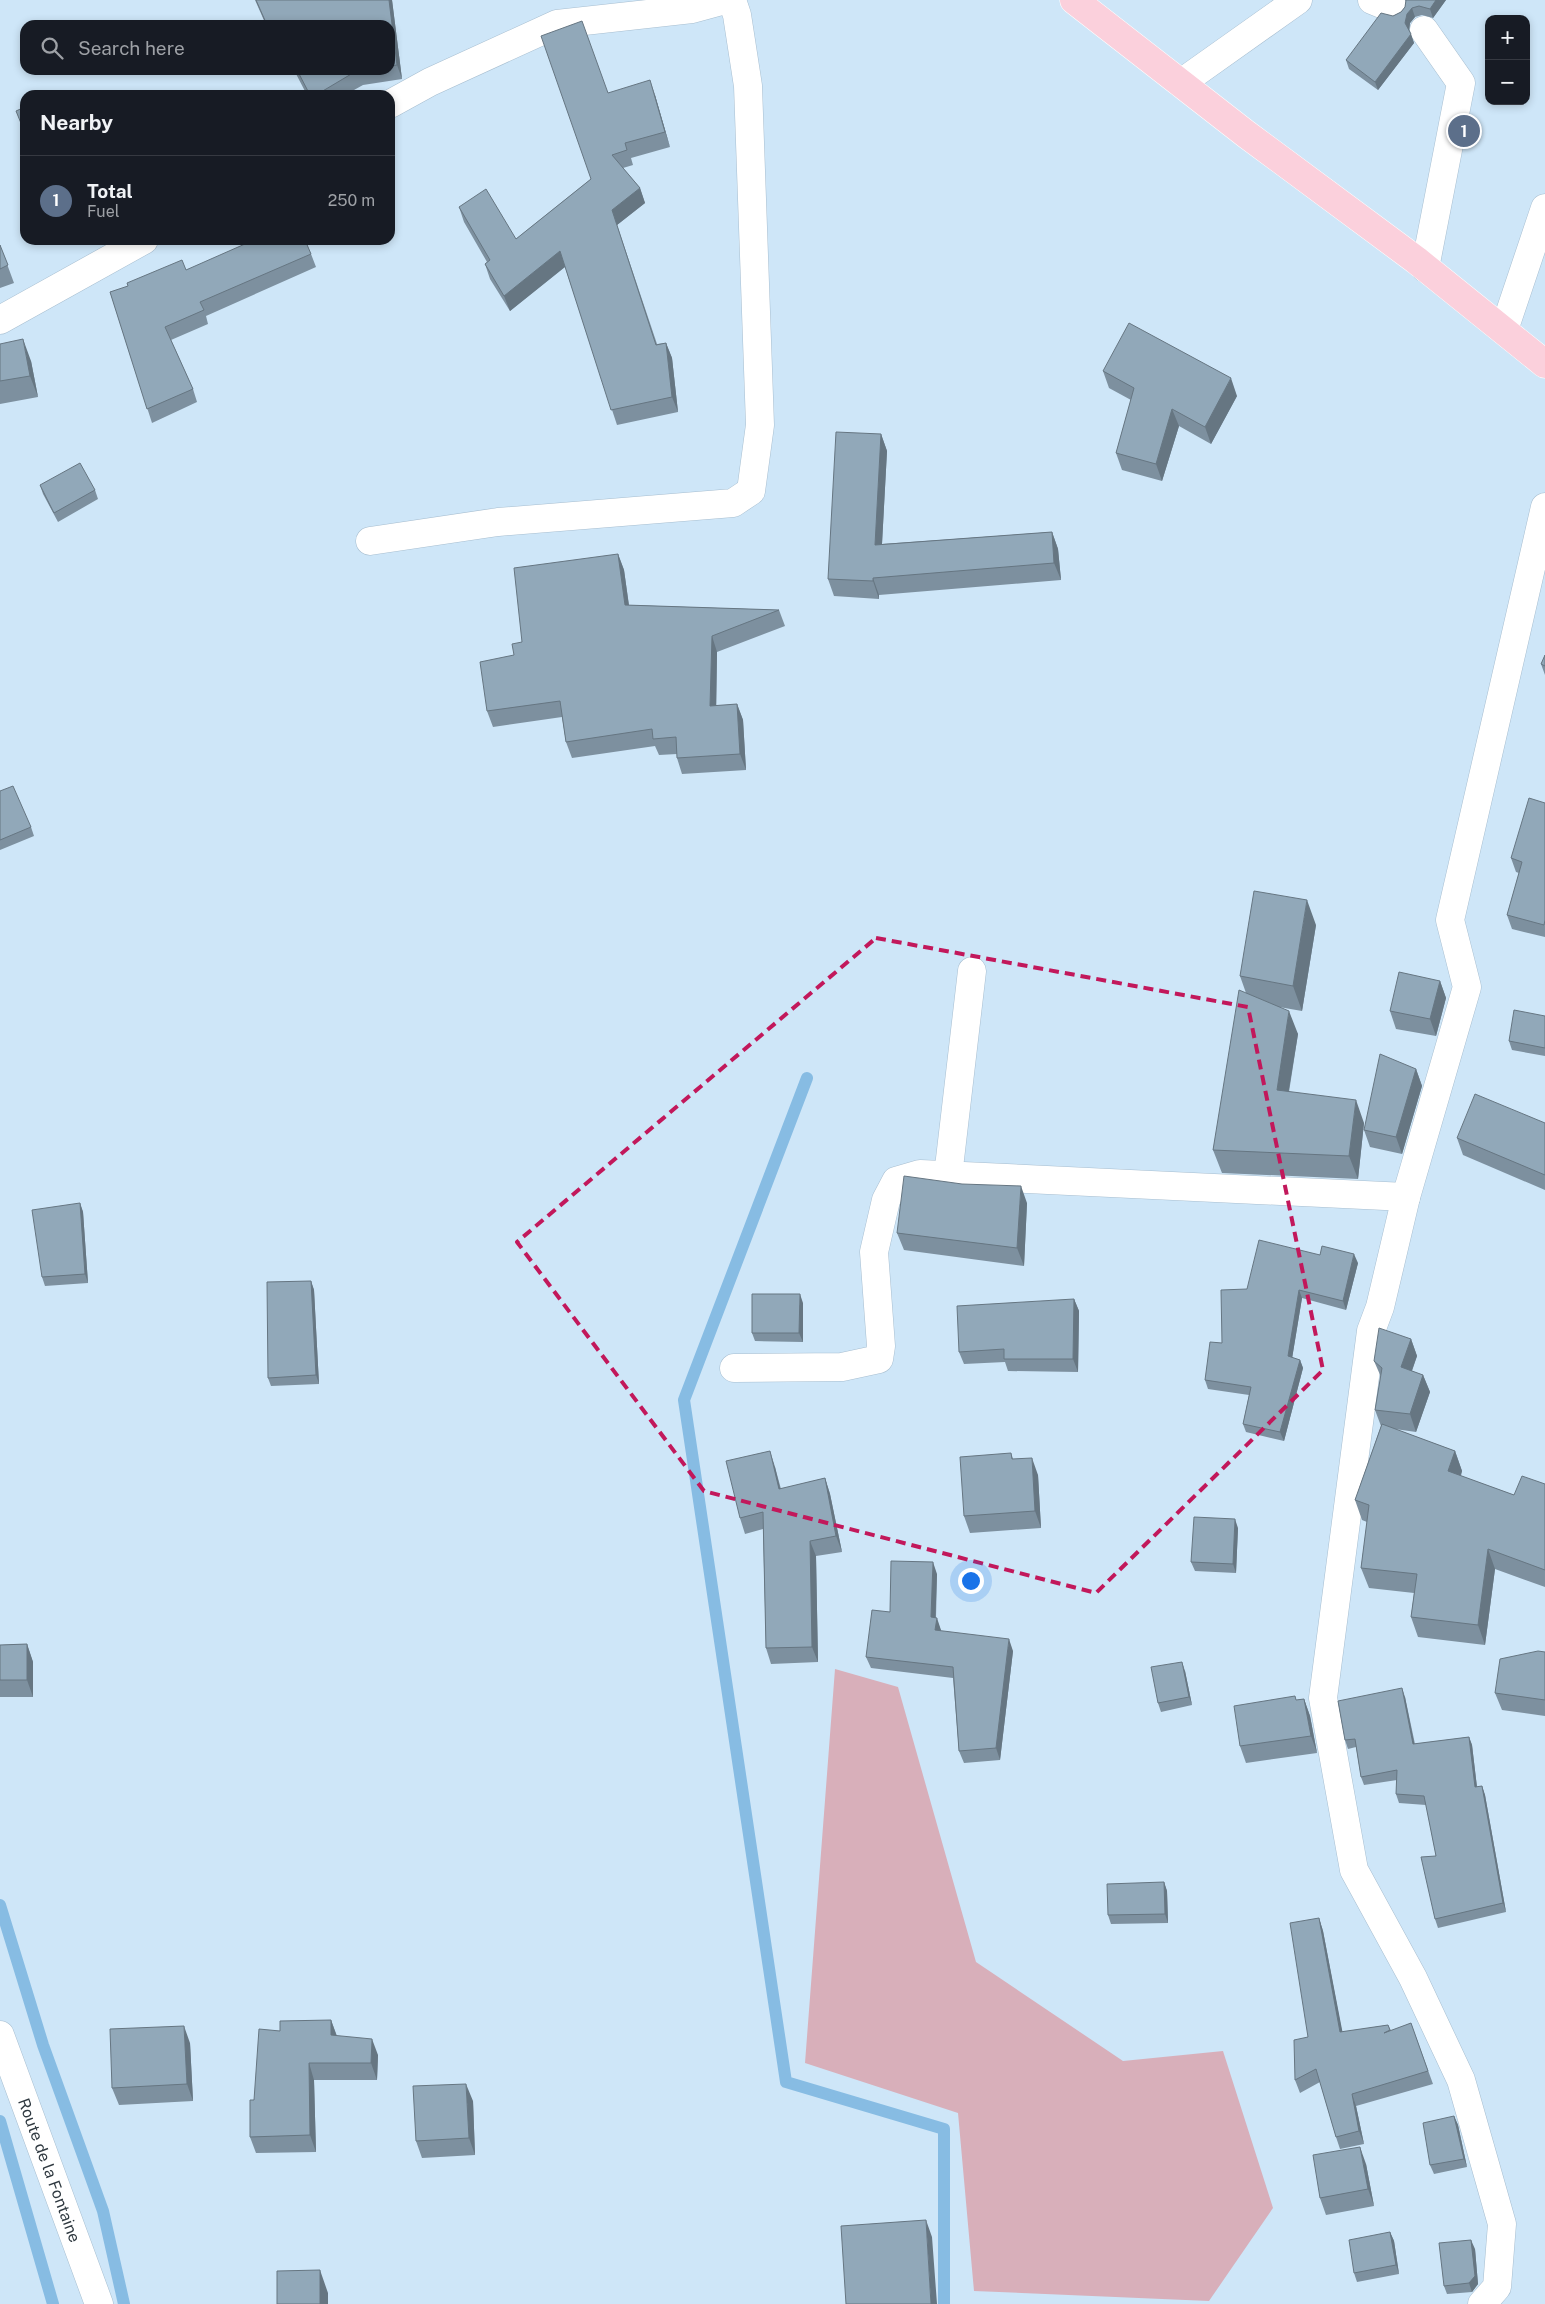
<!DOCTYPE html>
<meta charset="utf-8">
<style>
body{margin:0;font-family:"Public Sans",sans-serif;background:#242831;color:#f1f3f6}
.controls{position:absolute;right:15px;top:15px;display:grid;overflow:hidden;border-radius:10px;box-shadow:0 2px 8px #0003}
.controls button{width:45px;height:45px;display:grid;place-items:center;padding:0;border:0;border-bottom:1px solid #363941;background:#171b24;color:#f1f3f6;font:25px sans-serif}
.you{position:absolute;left:970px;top:1580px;width:18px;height:18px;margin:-12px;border:4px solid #fff;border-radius:50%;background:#1a73e8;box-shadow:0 0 0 8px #1a73e833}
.badge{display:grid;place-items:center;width:32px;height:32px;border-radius:50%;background:#2563eb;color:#fff;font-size:16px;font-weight:700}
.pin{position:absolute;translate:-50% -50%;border:2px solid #fff;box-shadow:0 1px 5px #0006}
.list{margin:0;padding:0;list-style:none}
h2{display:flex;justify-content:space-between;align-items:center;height:65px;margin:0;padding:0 20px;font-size:21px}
h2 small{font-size:16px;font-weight:400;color:#9ea1a6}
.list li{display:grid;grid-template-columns:32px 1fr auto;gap:15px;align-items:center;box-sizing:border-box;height:90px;padding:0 20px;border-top:1px solid #363941}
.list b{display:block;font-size:19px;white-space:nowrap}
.list p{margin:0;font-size:16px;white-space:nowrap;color:#9ea1a6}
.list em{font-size:16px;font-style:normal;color:#9ea1a6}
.icon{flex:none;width:28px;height:28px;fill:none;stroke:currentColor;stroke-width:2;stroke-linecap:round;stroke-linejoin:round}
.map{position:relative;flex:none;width:1545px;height:2304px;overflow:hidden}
.search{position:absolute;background:#171b24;box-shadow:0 2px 8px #0003;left:20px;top:20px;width:375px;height:55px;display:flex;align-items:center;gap:12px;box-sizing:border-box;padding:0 18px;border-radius:15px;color:#9ea1a6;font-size:19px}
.panel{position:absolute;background:#171b24;box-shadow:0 2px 8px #0003;left:20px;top:90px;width:375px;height:155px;border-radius:15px}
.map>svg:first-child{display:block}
</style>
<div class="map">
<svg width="1545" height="2304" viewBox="0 0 1545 2304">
<rect width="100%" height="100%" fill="#cee6f8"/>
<path fill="#d8afba" d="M835,1669L898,1687L976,1962L1123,2061L1223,2051L1273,2208L1209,2301L974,2291L958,2113L805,2063Z"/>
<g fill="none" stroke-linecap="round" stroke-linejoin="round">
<path stroke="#87bce3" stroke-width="12" d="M807,1078L684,1400L786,2082L944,2129V2304
M0,1905L43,2045L103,2211L124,2304
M0,2121L53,2304"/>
<g stroke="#a7bed0" stroke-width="29">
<g id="minor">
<path d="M1372,0L1394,9"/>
<path d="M1424,30L1461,83L1425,268"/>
<path d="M1181,83L1298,0"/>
<path d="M390,104L430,82L557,24L692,9L725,0"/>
<path d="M0,320L144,240"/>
<path d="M1504,330L1545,208"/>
<path d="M370,541L498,522L733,503L751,491L760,425L748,86L737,15L732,0"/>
<path d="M948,1176L972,971"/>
<path d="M734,1368L842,1367L879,1359L881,1346L874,1252L886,1200L896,1181L920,1174L1406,1197"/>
<path id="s1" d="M0,2035L99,2304"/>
<path d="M1482,2304L1497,2287L1502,2224L1461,2080L1413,1978L1354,1870L1323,1698L1371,1331L1380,1307L1406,1197L1467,987L1450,920L1545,507"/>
</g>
</g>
<g stroke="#fff" stroke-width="29">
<path id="major" d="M1074,0L1246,134L1416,260L1545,364"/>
</g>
<use href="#minor" stroke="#fff" stroke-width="28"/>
<use href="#major" stroke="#fbd0dc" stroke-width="28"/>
</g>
<path fill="#7d909f" d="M255,0H392L402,79L363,85L345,95H307L294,70H390V25H266Z
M1405,0H1446L1433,18L1422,15L1415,17L1410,23L1409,30L1414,43L1378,90L1349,69L1346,60L1393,16L1401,12L1405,7L1406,1Z
M608,93L655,95L670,147L631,158L633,165L623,168L640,188L645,203L617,225L657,344L666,343L672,358L678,412L617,425L565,267L510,311L490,279L485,264L487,262L464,222L459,207L516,239L591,179Z
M101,240H112L103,245Z
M0,245L14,283L0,288Z
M311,254L316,267L206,316L208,324L171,340L193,389L197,402L152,423L110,292L186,270Z
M0,344L31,361L38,397L0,404Z
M1103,371L1237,396L1211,444L1179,426L1162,481L1122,470L1116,453L1131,400L1109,388Z
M881,434L887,451L882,544L1052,532L1058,549L1061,580L879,595V599L834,596L828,579Z
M40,485L95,490L98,499L58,522L43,494Z
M618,554L624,570L629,605L779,610L785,626L717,652L716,706L737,704L743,720L746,770L682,774L677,758V754L659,755L655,746L572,758L566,742L562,717L493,727L487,711L522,642Z
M1545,655V675L1541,664Z
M0,791L31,827L34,836L0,850Z
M1545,803V937L1512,929L1507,915L1519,873L1516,872L1511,858Z
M1316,925L1302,1011L1279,1007L1298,1034L1289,1092L1364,1123L1358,1179L1222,1173L1213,1150L1246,993L1240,976Z
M1440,981L1446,998L1436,1036L1396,1029L1390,1011Z
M1545,1016V1056L1512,1050L1509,1041Z
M1416,1069L1422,1086L1402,1154L1370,1147L1364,1130Z
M1545,1123V1190L1463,1155L1457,1138Z
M80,1203L83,1212L88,1283L45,1286L42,1277Z
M1027,1203L1024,1266L904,1250L897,1233Z
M1320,1255L1358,1263L1346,1310L1302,1298L1292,1358L1300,1360L1303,1368L1284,1441L1246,1432L1243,1424L1249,1395L1208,1389L1205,1380L1247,1289Z
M311,1281L314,1290L319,1384L271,1386L268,1378Z
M1074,1299L1079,1311L1078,1372L1008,1371L1005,1362L964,1364L959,1352Z
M803,1303V1342L755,1341L752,1333Z
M1411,1339L1417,1356L1412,1371L1423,1375L1430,1392L1416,1432L1395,1429L1455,1451L1462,1471L1461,1476L1514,1495L1545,1484V1587L1495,1569L1485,1645L1418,1637L1411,1617L1414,1593L1369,1588L1361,1568L1367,1522L1362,1520L1355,1500L1381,1426L1375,1410L1381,1377L1374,1361Z
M1011,1453L1013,1459L1038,1475L1041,1528L970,1533L964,1516Z
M775,1467L781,1489L825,1478L830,1494L842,1552L816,1556L818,1662L771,1664L766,1648L763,1529L745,1534L740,1518Z
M1238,1528L1236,1573L1195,1571L1191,1562Z
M937,1574L936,1618L941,1631L1013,1651L1000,1760L964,1763L959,1751L953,1678L871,1668L866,1657L890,1612Z
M27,1644L33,1662V1697H0V1645Z
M1545,1652V1716L1502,1710L1495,1693Z
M1185,1671L1192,1705L1161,1712L1158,1703Z
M1405,1697L1415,1744L1469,1737L1472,1745L1477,1787L1482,1786L1485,1795L1506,1912L1438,1928L1435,1919L1436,1856L1426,1805L1399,1803L1396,1794L1397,1780L1364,1785L1361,1777L1356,1747L1348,1749L1345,1740Z
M1304,1699L1310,1716L1317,1753L1246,1763L1240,1746L1297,1700Z
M1164,1882L1167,1891L1168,1923L1111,1924L1108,1915Z
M1319,1918L1323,1931L1342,2032L1388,2025L1391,2031L1411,2023L1433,2084L1356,2106L1364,2144L1340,2149L1336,2137L1320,2082L1300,2093L1295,2080L1308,2037Z
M331,2020L337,2036L378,2055L377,2080H314L316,2152L256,2153L250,2137L254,2100L280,2031Z
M190,2043L193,2101L119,2105L112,2088Z
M473,2101L475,2155L422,2158L416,2141Z
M1454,2116L1458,2125L1467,2167L1434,2174L1430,2165Z
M1366,2164L1374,2206L1326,2215L1320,2198Z
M1390,2232L1394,2241L1399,2274L1357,2282L1354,2273Z
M1475,2249L1478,2284L1472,2292L1447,2294L1444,2286Z"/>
<path fill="#667682" d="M389,0H392L402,79L397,65Z
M1436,0H1446L1433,18L1430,9Z
M1412,8L1415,17L1410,23L1409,32L1405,23L1407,14Z
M1411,34L1414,43L1378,90L1375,82Z
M650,80L655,95L670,147L665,132Z
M640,188L645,203L617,225L662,359L612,210Z
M560,251L566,266L510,311L504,296Z
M23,339L31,361L38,397L30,376Z
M666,343L672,358L678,412L672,397Z
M1231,378L1237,396L1211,444L1205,427Z
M1172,409L1179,426L1162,481L1156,464Z
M881,434L887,451L881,562L875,545Z
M1052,532L1058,549L1061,580L1054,563Z
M618,554L624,570L631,621L625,605Z
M873,578L879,595V599L873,581Z
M712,636L717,652L716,722L710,706Z
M737,704L743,720L746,770L740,754Z
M1307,900L1316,925L1302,1011L1293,986Z
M1440,981L1446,998L1436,1036L1430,1019Z
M1289,1011L1298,1034L1285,1113L1277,1090Z
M1416,1069L1422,1086L1402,1154L1396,1137Z
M1356,1100L1364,1123L1358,1179L1349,1156Z
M1021,1186L1027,1203L1024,1266L1017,1248Z
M80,1203L83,1212L88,1283L85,1274Z
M1354,1254L1358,1263L1346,1310L1343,1301Z
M311,1281L314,1290L319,1384L316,1375Z
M1299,1290L1302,1298L1291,1365L1288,1356Z
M800,1294L803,1303V1342L799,1333Z
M1074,1299L1079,1311L1078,1372L1073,1359Z
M1411,1339L1417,1356L1407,1384L1401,1367Z
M1300,1360L1303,1368L1284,1441L1280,1432Z
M1423,1375L1430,1392L1416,1432L1410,1414Z
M770,1451L775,1467L784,1505L779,1489Z
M1455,1451L1462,1471L1455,1491L1448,1471Z
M1032,1458L1038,1475L1041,1528L1035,1511Z
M825,1478L830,1494L842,1552L836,1536Z
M1235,1519L1238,1528L1236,1573L1233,1564Z
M810,1541L816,1556L818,1662L812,1647Z
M1488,1549L1495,1569L1485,1645L1478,1625Z
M933,1562L937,1574L935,1629L931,1617Z
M937,1618L941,1630L940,1642L935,1630Z
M1009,1639L1013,1651L1000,1760L996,1748Z
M27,1644L33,1662V1697L27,1680Z
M1182,1662L1185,1671L1192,1705L1189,1697Z
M1402,1688L1405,1697L1416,1753L1413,1744Z
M1304,1699L1310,1716L1317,1753L1311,1736Z
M1469,1737L1472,1745L1478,1796L1475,1787Z
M1482,1786L1485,1795L1506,1912L1503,1903Z
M1164,1882L1167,1891L1168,1923L1165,1914Z
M1319,1918L1323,1931L1345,2045L1340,2032Z
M331,2020L337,2037L331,2035Z
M184,2026L190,2043L193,2101L187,2084Z
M372,2039L378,2055L377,2080L371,2063Z
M309,2063L314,2080L316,2152L310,2135Z
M466,2084L473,2101L475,2155L469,2138Z
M1352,2094L1356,2106L1364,2144L1359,2131Z
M1454,2116L1458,2125L1467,2167L1464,2159Z
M1360,2147L1366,2164L1374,2206L1368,2189Z
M926,2220L932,2237L937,2304H931Z
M1390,2232L1394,2241L1399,2274L1396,2265Z
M1471,2240L1475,2249L1478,2284L1472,2292L1469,2283Z
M320,2270L328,2293V2304H320Z"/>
<path fill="#91a8b9" stroke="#667682" d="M256,0H389L397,65L390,66V25H267Z
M1406,0H1436L1430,9L1419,6L1412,8L1407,14L1405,23L1411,34L1375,82L1346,60L1381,13L1393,16L1401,12L1405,7Z
M582,21L608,93L650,80L665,132L625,143L627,150L612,155L640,188L612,210L656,345L666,343L672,397L611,410L560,251L504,296L485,264L490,260L459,207L486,189L516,239L591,179L541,36Z
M297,70H360H358L316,95H310Z
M25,107V133L16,111Z
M254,240H305L311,254L200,302L204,310L165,327L193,389L147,409L110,292L128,286L127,283L182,260L186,270Z
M0,245L8,265L0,269Z
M1129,323L1231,378L1205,427L1172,409L1156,464L1116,453L1134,388L1103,371Z
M23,339L30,376L0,381V344Z
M836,432L881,434L875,545L1052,532L1054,563L873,578V581L828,579Z
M80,463L95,490L54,513L40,485Z
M618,554L625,605L779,610L712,636L710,706L737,704L740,754L677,758L676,737L653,739L652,729L566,742L560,701L487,711L480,662L514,655L512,644L522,642L514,568Z
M1545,655V666L1541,664Z
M13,786L31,827L0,840V791Z
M1529,798L1545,803V920L1544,925L1507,915L1522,862L1511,858Z
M1254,891L1307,900L1293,986L1240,976Z
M1399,972L1440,981L1430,1019L1390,1011Z
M1239,990L1289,1011L1277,1090L1356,1100L1349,1156L1213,1150Z
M1514,1010L1545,1016V1048L1509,1041Z
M1380,1054L1416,1069L1396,1137L1364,1130Z
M1475,1094L1545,1123V1175L1457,1138Z
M904,1176L962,1184L1021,1186L1017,1248L897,1233Z
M80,1203L85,1274L42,1277L32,1210Z
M1259,1240L1320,1255L1322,1246L1354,1254L1343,1301L1299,1290L1288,1356L1300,1360L1280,1432L1243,1424L1251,1387L1205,1380L1210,1342L1222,1343L1221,1290L1247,1289Z
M311,1281L316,1375L268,1378L267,1282Z
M752,1294H800L799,1333H752Z
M1074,1299L1073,1359H1004V1349L959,1352L957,1306Z
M1379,1328L1411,1339L1401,1367L1423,1375L1410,1414L1375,1410L1382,1368L1374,1361Z
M1382,1424L1455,1451L1448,1471L1514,1495L1522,1476L1545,1484V1570L1488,1549L1478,1625L1411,1617L1417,1574L1361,1568L1369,1505L1355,1500Z
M770,1451L779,1489L825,1478L836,1536L810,1541L812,1647L766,1648L763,1512L740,1518L726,1461Z
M1011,1453L1012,1459L1032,1458L1035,1511L964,1516L960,1457Z
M1194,1517L1235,1519L1233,1564L1191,1562Z
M891,1561L933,1562L931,1617L937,1618L935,1630L1009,1639L996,1748L959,1751L953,1667L866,1657L872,1610L890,1612Z
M27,1644V1680H0V1645Z
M1538,1651L1545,1652V1700L1495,1693L1500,1659Z
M1182,1662L1189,1697L1158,1703L1151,1667Z
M1402,1688L1413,1744L1469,1737L1475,1787L1482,1786L1503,1903L1435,1919L1421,1857L1436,1856L1424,1796L1396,1794L1397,1770L1361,1777L1355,1739L1345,1740L1338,1701Z
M1295,1696L1296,1700L1304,1699L1311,1736L1240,1746L1234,1706Z
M1164,1882L1165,1914L1108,1915L1107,1884Z
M1319,1918L1340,2032L1388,2025L1390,2030L1384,2033L1411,2023L1428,2071L1352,2094L1359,2131L1336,2137L1316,2069L1295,2080L1294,2040L1308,2037L1290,1923Z
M331,2020V2035L372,2039L371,2063H309L310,2135L250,2137V2100H254L259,2029L280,2031V2021Z
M184,2026L187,2084L112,2088L110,2029Z
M466,2084L469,2138L416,2141L413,2086Z
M1454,2116L1464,2159L1430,2165L1423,2123Z
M1360,2147L1368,2189L1320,2198L1313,2155Z
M926,2220L931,2304H846L841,2226Z
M1390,2232L1396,2265L1354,2273L1349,2240Z
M1471,2240L1475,2276L1469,2283L1444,2286L1439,2243Z
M320,2270V2304H277V2271Z"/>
<path fill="none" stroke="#c2185b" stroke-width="4" stroke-dasharray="10 6" stroke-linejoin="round" d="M876,938L1248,1007L1323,1370L1096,1593L704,1491L517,1242Z"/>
<g text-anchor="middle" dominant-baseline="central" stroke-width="5" stroke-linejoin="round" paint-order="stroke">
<g font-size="16" fill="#2f3940" stroke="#cee6f8">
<text stroke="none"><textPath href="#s1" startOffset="144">Route de la Fontaine</textPath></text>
</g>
</g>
</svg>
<div class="controls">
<button>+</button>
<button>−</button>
</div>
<div class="you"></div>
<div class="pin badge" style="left:1464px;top:131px;background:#5c6f8a">1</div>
<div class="search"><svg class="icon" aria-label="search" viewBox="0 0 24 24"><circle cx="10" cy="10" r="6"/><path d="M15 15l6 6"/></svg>Search here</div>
<section class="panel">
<h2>Nearby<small></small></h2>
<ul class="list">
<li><span class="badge" style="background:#5c6f8a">1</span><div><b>Total</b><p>Fuel</p></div><em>250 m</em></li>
</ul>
</section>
</div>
